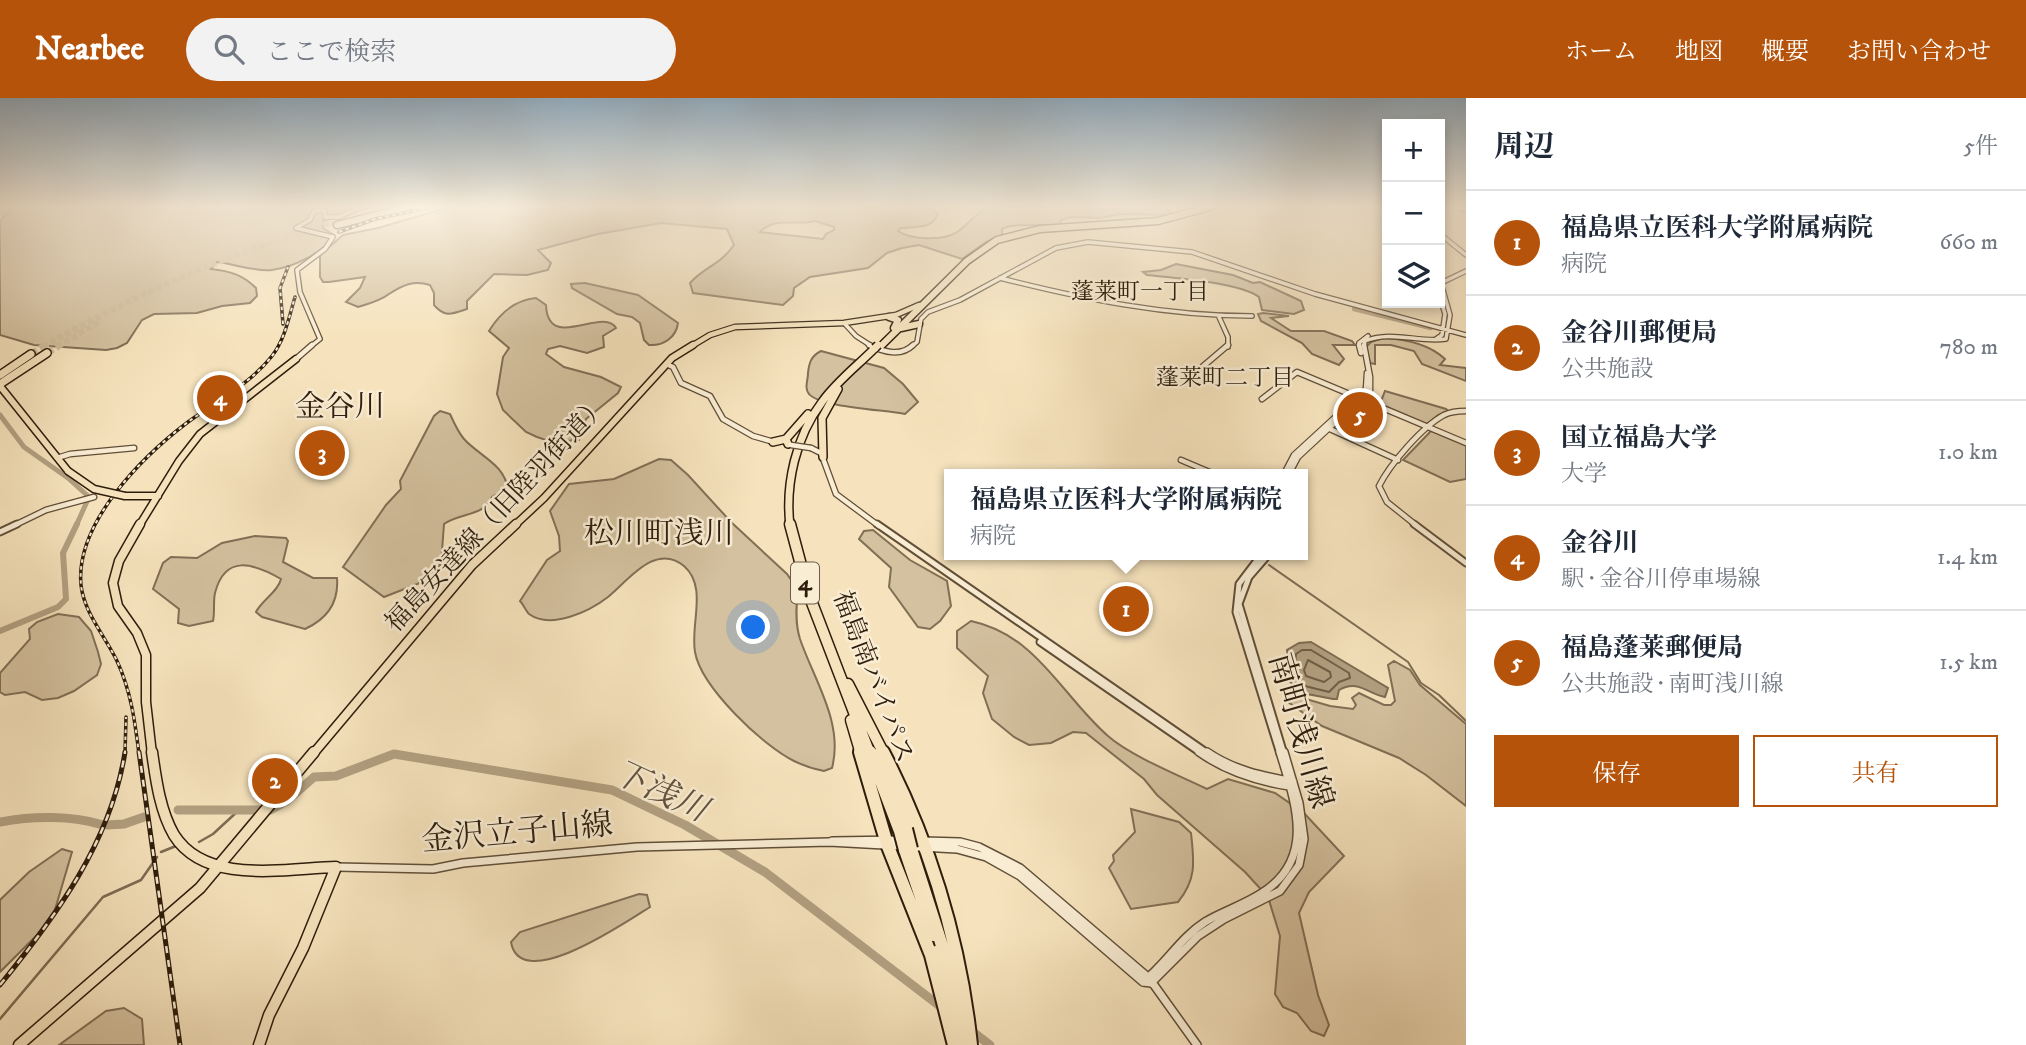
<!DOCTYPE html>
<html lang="ja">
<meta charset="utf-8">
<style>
body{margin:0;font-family:"IM FELL DW Pica","Noto Serif JP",serif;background:#f2f2f3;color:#1f2937}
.controls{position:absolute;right:21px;top:21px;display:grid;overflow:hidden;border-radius:0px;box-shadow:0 4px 10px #0003}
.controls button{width:63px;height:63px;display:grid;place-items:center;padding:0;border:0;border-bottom:2px solid #e0e1e3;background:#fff;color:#1f2937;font:35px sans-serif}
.you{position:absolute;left:754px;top:530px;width:24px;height:24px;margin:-18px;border:5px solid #fff;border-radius:50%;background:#1a73e8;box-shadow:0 0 0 10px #1a73e833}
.badge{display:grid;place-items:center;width:46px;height:46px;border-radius:50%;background:#b45309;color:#fff;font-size:23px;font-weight:700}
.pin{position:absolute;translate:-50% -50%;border:4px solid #fff;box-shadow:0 2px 7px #0006}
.popup{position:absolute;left:944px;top:371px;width:364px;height:91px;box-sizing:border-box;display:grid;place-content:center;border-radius:0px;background:#fff;filter:drop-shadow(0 2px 5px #0005);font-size:23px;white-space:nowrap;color:#747a83}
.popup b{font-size:26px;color:#1f2937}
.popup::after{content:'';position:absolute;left:50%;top:100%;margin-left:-14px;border:14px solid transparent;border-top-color:#fff}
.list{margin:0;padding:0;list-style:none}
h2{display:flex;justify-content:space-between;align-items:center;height:91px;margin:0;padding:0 28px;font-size:30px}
h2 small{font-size:23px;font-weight:400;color:#747a83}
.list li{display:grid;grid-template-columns:46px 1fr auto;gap:21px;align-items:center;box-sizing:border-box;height:105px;padding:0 28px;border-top:2px solid #e0e1e3}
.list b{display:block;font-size:26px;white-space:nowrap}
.list p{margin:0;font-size:23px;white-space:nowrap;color:#747a83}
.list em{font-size:23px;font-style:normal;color:#747a83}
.actions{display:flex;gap:14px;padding:21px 28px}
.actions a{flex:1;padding:16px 0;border:2px solid #b45309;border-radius:0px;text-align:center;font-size:24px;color:#b45309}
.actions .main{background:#b45309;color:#fff}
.icon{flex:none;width:38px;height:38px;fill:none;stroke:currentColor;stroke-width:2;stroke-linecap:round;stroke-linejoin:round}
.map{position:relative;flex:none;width:1466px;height:947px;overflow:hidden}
header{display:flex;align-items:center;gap:42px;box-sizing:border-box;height:98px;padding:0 35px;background:#b45309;color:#fff}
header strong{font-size:33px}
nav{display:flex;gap:38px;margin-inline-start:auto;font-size:24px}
.search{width:490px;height:63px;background:#f2f2f3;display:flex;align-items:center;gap:18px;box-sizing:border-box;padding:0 24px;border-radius:38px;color:#747a83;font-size:26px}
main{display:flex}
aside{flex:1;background:#fff}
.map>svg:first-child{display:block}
</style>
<header>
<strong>Nearbee</strong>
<div class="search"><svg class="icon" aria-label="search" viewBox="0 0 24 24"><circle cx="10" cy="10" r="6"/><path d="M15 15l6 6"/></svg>ここで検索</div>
<nav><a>ホーム</a><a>地図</a><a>概要</a><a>お問い合わせ</a></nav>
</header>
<main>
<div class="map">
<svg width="1466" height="947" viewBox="0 0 1466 947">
<rect width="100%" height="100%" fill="#f6e3bd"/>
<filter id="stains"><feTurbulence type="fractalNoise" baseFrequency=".00286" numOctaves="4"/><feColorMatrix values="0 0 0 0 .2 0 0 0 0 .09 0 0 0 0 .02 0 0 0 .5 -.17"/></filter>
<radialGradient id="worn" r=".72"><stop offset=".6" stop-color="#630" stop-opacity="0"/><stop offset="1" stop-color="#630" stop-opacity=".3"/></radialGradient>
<path fill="#d4c19f" stroke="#816f56" stroke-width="2" fill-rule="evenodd" d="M13,109H369L323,123V130L334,137C323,155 294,169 272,172C255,174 235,166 217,164L211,171C230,173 243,177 256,190L257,198L250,205L222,208L197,215L154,216L142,222L127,245L117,250L106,252L34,247L0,237V123Z
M449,109H925L938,115C934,131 915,129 901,130L898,133C911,142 943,143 957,134C968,127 975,116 987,109H1166L1173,117L1119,116L1101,120L1071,119L1061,122L1059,127C1043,129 1015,124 1002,131V138L986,144L962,161L919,147L902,150L887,155L868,170L810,179L794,190L793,198L783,207L693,195L690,185C705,168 719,168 734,147L727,131L661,125L598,136L538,152L551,165L548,172L527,177L494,176L467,203V211C452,216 445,220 434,207V195L430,187C413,182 403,187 389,196C380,203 368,206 358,209L346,204L360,190L365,179L329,184H323L320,179V157L343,137L378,130ZM815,123L834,129V132L826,136L823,141L760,134C776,118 795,128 815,123Z
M1176,166L1233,177L1253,185L1260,184L1301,203L1304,212L1294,216L1262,212L1259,199C1238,184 1174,180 1147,177L1143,174L1161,172Z
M585,185L638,197L678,225C676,240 663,248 649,247L644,242L640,225L632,219L617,216L572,190L571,186Z
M536,200L546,207C548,255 603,208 616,230L603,238L604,249L587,255L560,248L548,251L546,256L564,269L601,279L621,289L618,295L586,321L579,342L552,344L537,339L526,334L503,312L497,296L503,259L509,250L489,233C500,215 515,202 536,200Z
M1263,215L1289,218L1271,220L1291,233H1324L1352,243L1355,247H1333L1344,261L1339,267L1312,256L1302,245L1261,223L1258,216Z
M1383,240C1405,241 1429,246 1445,261L1440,267L1466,270V283L1422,266L1414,253L1391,247H1375V266L1370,265L1366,249L1371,244Z
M821,253L884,270L903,286L918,304L905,316C886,312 819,309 809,296C804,290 808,283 808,275C809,265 811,258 821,253Z
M1385,293L1446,311L1448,313L1438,317L1427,326L1380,306Z
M440,313L450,316C454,325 458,334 464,341C478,357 507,368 507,391L492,399C485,418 459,415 444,426L441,466L420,485L384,499L343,469L386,407L401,391L400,383L434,318Z
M1432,332L1466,347V381L1450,384L1403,362Z
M659,361L671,362L688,377L731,424L787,476L798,492C796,509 795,525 800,541C814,582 844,625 832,670L824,673C814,671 804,668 794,663C763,648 701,589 695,554C690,526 708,489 684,468C655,444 628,483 608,499C590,513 551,532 529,516C526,513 523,506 520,503L547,462L560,453L559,438L550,413L569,386L614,381Z
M873,432L910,462L947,483L951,508L940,523L930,531L918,529L889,489L891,470L859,441L864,433Z
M255,438L286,440L288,443L283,464L313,480H337C339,505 327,521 305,531L262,519L256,514C262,502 278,494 281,481C253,465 225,456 215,495C213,504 215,514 213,523L189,528L178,525L179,511L153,491L163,465L171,459L197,460L222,445Z
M58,516L79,519L91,533L98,554L101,566L97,577L74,593L58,600L42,602L25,594L5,597L0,594V575L30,541L29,531L37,524Z
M971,523C1037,537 1062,598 1108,638C1129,657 1180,678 1207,691L1228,681L1275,695L1304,715L1344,758L1309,794L1299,815L1318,897L1329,927L1324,938L1311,933L1297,915L1283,909L1275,896L1280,838L1268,799L1245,774L1157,697L1144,681L1086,635L1073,634L1051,645L1029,647L1014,639L992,621L983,595L988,578L957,550V533Z
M1394,563L1410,572L1420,587L1466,626V708L1426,677L1399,660L1322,628L1288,604L1289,596L1330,608L1353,611L1356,607L1352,600L1359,595L1384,607H1391L1395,603L1388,567Z
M1131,711L1179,724L1191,735C1194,763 1197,781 1178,804L1131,811L1109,770L1114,763L1113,757L1135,734Z
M62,751L72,754L54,815L41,833L0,874V802L29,774Z
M639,796L647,797L650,809C626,824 520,897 511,844L520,834Z
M124,910L142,921L144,947H59L106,913Z"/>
<path fill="#b2a081" stroke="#7d6c52" stroke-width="2" d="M1311,544L1388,590L1385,599C1368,596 1358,581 1339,592L1337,601H1333L1302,595L1286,580L1289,563L1287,552L1299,545Z"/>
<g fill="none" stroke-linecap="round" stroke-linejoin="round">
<path stroke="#705e46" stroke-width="2" d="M1302,552H1311L1349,575L1350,580L1339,584L1329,594L1305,588L1294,579L1296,556Z
M1308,562L1330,574L1331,579L1324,584L1306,578L1304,572Z"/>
<path stroke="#7d6c52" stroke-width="2" d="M1269,467L1408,564L1421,585L1439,597L1466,623"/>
<path stroke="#7d6c52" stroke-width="2.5" d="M199,744L213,736L239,712
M161,754L176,748
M0,921L103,799L141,782L157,759"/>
<path stroke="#b2a081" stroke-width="4.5" d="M1354,211L1431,230"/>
<path stroke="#b2a081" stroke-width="5" d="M0,317L24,349L68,380L89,399L76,428"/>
<path stroke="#b2a081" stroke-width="6" d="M0,533L58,509L66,501L63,455L77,426"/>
<path stroke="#b2a081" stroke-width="9" d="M178,712H270L288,702L314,679L336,678L394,656L612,692L685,727L765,774L941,909
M0,724C32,718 72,717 103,727
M107,727L124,726L144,719
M969,931L990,947"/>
<path stroke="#cebb9a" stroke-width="6" stroke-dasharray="6 2.5" stroke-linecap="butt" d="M43,249C135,196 231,155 332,124
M57,249L102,222"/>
<path stroke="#cebb9a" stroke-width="7" stroke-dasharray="7 3.5" stroke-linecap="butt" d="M47,255L60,247
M31,256L46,247"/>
<g stroke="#604e38" stroke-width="6">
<path id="minor-far3" d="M1455,109L1466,112
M1440,136L1466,157
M1000,180C1083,201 1166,218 1252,218
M1219,219L1228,239V249
M844,225L856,238L873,249
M1436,241L1442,237L1445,216L1440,200
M310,249L320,241L300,194L297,172L325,151L333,139L296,130L310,122L314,113L325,112V119H339L361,109
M911,249L917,244L921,221L928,214L960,202L1056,150L1088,144L1192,154L1315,196L1466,237
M1360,249L1359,245L1368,238
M1364,249L1365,243C1392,232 1418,245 1446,241L1450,217L1441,185L1466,173"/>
</g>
<g stroke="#604e38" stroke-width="7">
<path id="minor-far2" d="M869,247C884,254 901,259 913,247
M1359,247L1361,255
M296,261L312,247
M666,266L673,269L681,285L710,298L723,321L753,338L774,344
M1194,276L1228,247
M1262,301L1297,274L1466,345
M219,320L214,317L225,309L232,310
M1330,331L1398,362
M811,350L821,355L836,396L879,428
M57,360L70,356L134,350
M1181,362L1214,376
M1284,376L1294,357L1366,291L1367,275
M1289,376L1298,359L1370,292V279L1364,247
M13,428L46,412L94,399
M1417,428L1387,404L1379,388C1390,366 1422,329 1444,317C1450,314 1459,313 1466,313"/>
</g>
<g stroke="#604e38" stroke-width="9">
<path id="minor-far1" d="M877,426L1209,656
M1414,426L1466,465
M0,434L17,426
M1261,457L1239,486L1236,514L1280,656
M1268,457L1249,479L1239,506L1284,656
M1040,544L1202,656"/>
</g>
<g stroke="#604e38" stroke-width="10">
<path id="minor" d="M1199,654C1226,673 1257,683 1289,688
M1207,654C1233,672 1262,678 1293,684
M832,743L902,742
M923,743L960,744L979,749L1020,770L1149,880L1197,947
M336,769L433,771L463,765L637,749L829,744L957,751L986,759L1020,778L1143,884L1151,885
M1143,884C1166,866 1180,840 1205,824C1223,813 1244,807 1262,795C1317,760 1295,704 1280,654
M1151,885L1198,838L1224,821L1280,793L1299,767L1304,741L1299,705L1284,654"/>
</g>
<g stroke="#2e1d0c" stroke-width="7">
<path id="major-far3" d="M690,249L710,237L735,229L844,225L896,217L919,207"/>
</g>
<g stroke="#2e1d0c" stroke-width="9">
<path id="major-far2" d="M0,288L68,373
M125,398H158
M139,428L179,363L200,336L296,261
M514,428L544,400L672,260L693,247"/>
</g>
<g stroke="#2e1d0c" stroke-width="11">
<path id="major-far1" d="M140,426L119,463L113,485L118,508L137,535L146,557V604L152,656
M313,656L472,467L516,426"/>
</g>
<g stroke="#2e1d0c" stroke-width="13">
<path id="major" d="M152,654C156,682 160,713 174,737C206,788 287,770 336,769L303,850L269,917L259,947
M19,947L200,790L314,654"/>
</g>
<g stroke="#2e1d0c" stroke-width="9">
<path id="highway-far3" d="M337,127L408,109
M889,219L898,222L894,230
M901,230L919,226
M881,248L967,163L997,142L1040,131L1158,123L1210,109"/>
</g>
<g stroke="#2e1d0c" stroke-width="10">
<path id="highway-far2" d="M0,277L31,256
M0,286L47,255
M773,344L786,341
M788,346L786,341L808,316
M823,359L822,320L838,291
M790,428C785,386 796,338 822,304C836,284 857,268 875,250"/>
</g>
<g stroke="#2e1d0c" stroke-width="13">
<path id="highway-far1" d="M790,426L809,497L870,656
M848,586L884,656
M851,622L861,656"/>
</g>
<g stroke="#2e1d0c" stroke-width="16">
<path id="highway" d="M860,654L887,746L931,857L954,947
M870,654L900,733
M883,654C931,747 960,843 971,947
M877,657L906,731
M911,751L944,854L963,947
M905,752L934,837
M938,853L947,894"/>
</g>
<use href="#minor-far3" stroke="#f9edd4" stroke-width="3.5"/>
<use href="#minor-far2" stroke="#f9edd4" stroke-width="4.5"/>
<use href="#minor-far1" stroke="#f9edd4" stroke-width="5"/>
<use href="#minor" stroke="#f9edd4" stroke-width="7"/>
<use href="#major-far3" stroke="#f6e3bd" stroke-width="4.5"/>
<use href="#major-far2" stroke="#f6e3bd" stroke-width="6"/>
<use href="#major-far1" stroke="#f6e3bd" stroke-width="8"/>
<use href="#major" stroke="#f6e3bd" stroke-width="10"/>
<use href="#highway-far3" stroke="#f6e3bd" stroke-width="6"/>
<use href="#highway-far2" stroke="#f6e3bd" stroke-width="7"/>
<use href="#highway-far1" stroke="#f6e3bd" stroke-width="10"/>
<use href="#highway" stroke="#f6e3bd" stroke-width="12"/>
<g stroke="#2e1d0c" stroke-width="3.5">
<path id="rail-far1" d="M339,134L375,121L433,109
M283,226L280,190L288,169
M125,656L126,619
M139,656C135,624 131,593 117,563C105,538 84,515 81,487C75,425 143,358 188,324C217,303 250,286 272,258C285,241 289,219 295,199"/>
</g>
<g stroke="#2e1d0c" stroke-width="5">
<path id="rail" d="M139,654L180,947
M0,887C56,818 111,744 125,654"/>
</g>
<use href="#rail-far1" stroke="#f9edd4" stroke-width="2" stroke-dasharray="3.5" stroke-linecap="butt"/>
<use href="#rail" stroke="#f9edd4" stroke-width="2.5" stroke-dasharray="7" stroke-linecap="butt"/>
<g stroke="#604e38" stroke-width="7" stroke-linecap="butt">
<path id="minor-bridge" d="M791,347L811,350"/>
</g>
<g stroke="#2e1d0c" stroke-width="9" stroke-linecap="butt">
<path id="major-bridge" d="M68,373L94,391L125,398"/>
</g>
<g stroke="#2e1d0c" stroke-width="9" stroke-linecap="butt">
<path id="highway-bridge-far2" d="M876,249L878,247"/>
</g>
<g stroke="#2e1d0c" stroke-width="10" stroke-linecap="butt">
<path id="highway-bridge-far1" d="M875,250L878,247"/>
</g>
<g stroke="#2e1d0c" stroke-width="16" stroke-linecap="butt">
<path id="highway-bridge" d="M906,731L911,751
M900,733L905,752"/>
</g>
<use href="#minor-bridge" stroke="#f9edd4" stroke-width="4.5"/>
<use href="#major-bridge" stroke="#f6e3bd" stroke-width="6"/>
<use href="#highway-bridge-far2" stroke="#f6e3bd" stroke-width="6"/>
<use href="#highway-bridge-far1" stroke="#f6e3bd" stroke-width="7"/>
<use href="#highway-bridge" stroke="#f6e3bd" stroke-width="12"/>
</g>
<linearGradient id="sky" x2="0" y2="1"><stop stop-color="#92acbf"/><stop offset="0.45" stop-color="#fbf2e1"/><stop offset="1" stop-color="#fbf2e1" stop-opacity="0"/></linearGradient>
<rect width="1466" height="241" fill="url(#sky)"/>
<g text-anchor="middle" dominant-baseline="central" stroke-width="5" stroke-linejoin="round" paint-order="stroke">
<g font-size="23" fill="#2e1d0c" stroke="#f9edd4">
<text x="1140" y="194">蓬莱町一丁目</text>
<text x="1225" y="280">蓬莱町二丁目</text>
</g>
<rect fill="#f9edd4" stroke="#6b5b48" stroke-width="2" x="791" y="464.5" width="28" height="41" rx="5"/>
<g font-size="24" font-weight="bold" fill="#2e1d0c">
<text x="805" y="485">4</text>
</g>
<g font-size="26" fill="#2e1d0c" stroke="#f9edd4">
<text transform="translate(497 416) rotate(-47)">福島安達線（旧陸羽街道）</text>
<text transform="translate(873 579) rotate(69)">福島南バイパス</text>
</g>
<g font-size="30" fill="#2e1d0c" stroke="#f9edd4">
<text x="340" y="309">金谷川</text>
<text x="659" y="436">松川町浅川</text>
</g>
<g font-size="32" fill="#2e1d0c" stroke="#f9edd4">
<text transform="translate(1300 633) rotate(74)">南町浅川線</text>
<text transform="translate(517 735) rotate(-5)">金沢立子山線</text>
</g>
<g font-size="33" font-style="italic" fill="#63513b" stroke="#f9edd4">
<text transform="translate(660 694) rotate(25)">下浅川</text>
</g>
</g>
<rect width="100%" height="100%" filter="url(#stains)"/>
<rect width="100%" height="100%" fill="url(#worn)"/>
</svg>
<div class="controls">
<button>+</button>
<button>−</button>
<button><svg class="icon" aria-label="layers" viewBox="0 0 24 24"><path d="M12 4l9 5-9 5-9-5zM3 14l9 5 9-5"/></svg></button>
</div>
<div class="you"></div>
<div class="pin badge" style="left:1126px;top:511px">1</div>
<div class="popup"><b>福島県立医科大学附属病院</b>病院</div>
<div class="pin badge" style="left:275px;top:683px">2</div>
<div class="pin badge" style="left:322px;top:355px">3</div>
<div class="pin badge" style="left:220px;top:300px">4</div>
<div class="pin badge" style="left:1360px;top:317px">5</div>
</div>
<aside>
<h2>周辺<small>5件</small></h2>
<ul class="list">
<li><span class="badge">1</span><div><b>福島県立医科大学附属病院</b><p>病院</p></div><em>660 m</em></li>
<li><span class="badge">2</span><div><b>金谷川郵便局</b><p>公共施設</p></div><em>780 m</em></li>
<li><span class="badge">3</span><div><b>国立福島大学</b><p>大学</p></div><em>1.0 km</em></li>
<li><span class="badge">4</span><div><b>金谷川</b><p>駅 · 金谷川停車場線</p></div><em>1.4 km</em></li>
<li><span class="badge">5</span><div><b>福島蓬莱郵便局</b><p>公共施設 · 南町浅川線</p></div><em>1.5 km</em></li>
</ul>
<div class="actions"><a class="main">保存</a><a>共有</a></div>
</aside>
</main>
